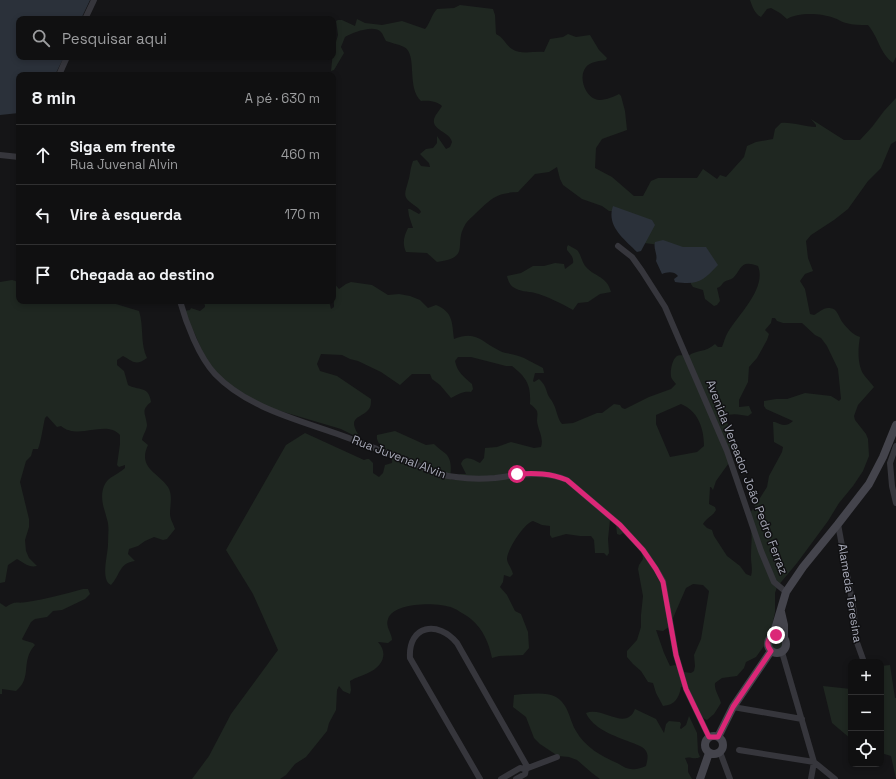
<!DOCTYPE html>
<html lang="pt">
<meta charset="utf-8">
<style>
body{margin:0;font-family:"Space Grotesk",sans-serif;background:#1e1e1f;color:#f1f3f6}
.controls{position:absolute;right:12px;bottom:12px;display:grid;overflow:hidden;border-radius:8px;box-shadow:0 2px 6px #0003}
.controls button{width:36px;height:36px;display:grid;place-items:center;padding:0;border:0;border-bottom:1px solid #303031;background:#101011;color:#f1f3f6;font:20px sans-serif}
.stop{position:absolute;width:12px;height:12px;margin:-9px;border:3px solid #db2777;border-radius:50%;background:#fff}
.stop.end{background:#db2777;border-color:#fff;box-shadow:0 1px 4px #0008}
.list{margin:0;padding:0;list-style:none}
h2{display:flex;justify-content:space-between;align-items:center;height:52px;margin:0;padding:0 16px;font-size:17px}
h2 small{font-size:13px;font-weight:400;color:#9c9d9f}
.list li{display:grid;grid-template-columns:26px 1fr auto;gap:12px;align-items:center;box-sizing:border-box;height:60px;padding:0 16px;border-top:1px solid #303031}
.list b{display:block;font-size:15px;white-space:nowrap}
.list p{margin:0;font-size:13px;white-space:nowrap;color:#9c9d9f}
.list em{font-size:13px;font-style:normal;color:#9c9d9f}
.icon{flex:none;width:22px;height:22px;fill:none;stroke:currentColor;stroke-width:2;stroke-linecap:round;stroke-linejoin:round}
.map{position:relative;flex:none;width:896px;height:779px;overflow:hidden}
.search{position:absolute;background:#101011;box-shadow:0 2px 6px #0003;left:16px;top:16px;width:320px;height:44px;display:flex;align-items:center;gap:10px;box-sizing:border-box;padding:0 14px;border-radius:8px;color:#9c9d9f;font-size:15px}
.panel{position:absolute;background:#101011;box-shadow:0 2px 6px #0003;left:16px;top:72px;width:320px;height:232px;border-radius:8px}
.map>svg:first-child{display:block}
</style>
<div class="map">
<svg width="896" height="779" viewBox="0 0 896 779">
<rect width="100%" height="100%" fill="#151517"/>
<path fill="#1f2721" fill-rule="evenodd" d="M750,0H896V57L893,63C879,52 879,38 868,25C860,25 853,25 846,23C841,22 838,19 834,18C821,13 798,12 787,19L780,13L771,8L767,9L761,17C755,14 752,6 750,0Z
M460,5L493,9L495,15L496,34C503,37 506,45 512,49C521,55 533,51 544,52L550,39L563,37L568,34L576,37L590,35L599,50L607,58L606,60C599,61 590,62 586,67C578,77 585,95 595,99C602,102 613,97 619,94L621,96L625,111L627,130L602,139L596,148L595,168L612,177L634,196H643L651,181L658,178H697L703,169L717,179L720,175L726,177L744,157L747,146L756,142L773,139L775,129L781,123C793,122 804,127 816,127V125L811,119L844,140H860L872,127L884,111L896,98V141L891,144L881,168L868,181L848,209L834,220L811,235L806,241L808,258L813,271L805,274L800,281L805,289L810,314L814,315C818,313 823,308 828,308C838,307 838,317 843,323C847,328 853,335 860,337C858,348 857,365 864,375C867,379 871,383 874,387L858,405L854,416L855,420L866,434L868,439L869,456L863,471L853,486L839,503L828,521L797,563L777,587L775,593V612L771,631L767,642L756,657L746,662L744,668L737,676L722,678L715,683C714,690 719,696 721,703L714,714L707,720C698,717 688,694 683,686L681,687C679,698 675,705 663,706L656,693L653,683L648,682L641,671L633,664L627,657V651L637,640L641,627V615L643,596L638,569L639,565L643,559L642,552L623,533L620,535L617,534L616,525L610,520L608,539L609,553L607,556L604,553H595L594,540L591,536H580L566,534L552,538L550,535V526L542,525L533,521C524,523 507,550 507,559C507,563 512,569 513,574L510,577L504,575L503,582L500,587L507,595L515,611L521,614L528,632L529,648L523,655L499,656L492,658C489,643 483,629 471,619C469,617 456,609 453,608C438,602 394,602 388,619C385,627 392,633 392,640L388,643L378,642C389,654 382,667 368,673C362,676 356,677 350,681L351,690L350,694L343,691L339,686L337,690L336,710L329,723L327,731L306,757L295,764L286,775L280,779H192L209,756L231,714L278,650L253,594L226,550L286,445L305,433L364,460L367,459H369L373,463V473L379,477L383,473L385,465L392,463C394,450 375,448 377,435L395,431L426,445L434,444C438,448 444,452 447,455C452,461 451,471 450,478L452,480H461L459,476L460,474H466L461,464C464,454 473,459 480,463L484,458L485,448L497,447L511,442L534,448L541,447C544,438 538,430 537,421C537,418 538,415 537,411C535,408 533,406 530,404C531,385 527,378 512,366H506L471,357H458L455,361C457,372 464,377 472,384L473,389L471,392C463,391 459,394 451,398L440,385L432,379L430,374H412L400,385L381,372L358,361L350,359L342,355L321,354L317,364L320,371L337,376L371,399C371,403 371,406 369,409C361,419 347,416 358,434L355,436L341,429L277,410L240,397L211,372L194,332L183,311L190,310L191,308L200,311L205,307V305L202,301H329L331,309L334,307L333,282L339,289L346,284L351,282L372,285L388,295L399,294L410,296L420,300L428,308L436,305C453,312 452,322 454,339C477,330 481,342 500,351C506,354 516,354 524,358C530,361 537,365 543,368L544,373H535L533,381L534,382L539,379C546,386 545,387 548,395C549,398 552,400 553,403C557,410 557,418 562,424L573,423L597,413H602L614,404L620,405L622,408L625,409L649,397L671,389L676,384C674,381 671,379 671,376C670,372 672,360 676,357C679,354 684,356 688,356C698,349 705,353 715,344L718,347H722C724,342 725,337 728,332C738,315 767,288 758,266C740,259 742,269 733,278C730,280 727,280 724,282C721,285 721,287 717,288L720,301L717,305L714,306L705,299L703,290L693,287L691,284L690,278L676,247L644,243L618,211H609L602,206L582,199L563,185L560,179L557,167L549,172L535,174L518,192C495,193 491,199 475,214C472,217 467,221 465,225C453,245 472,257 437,262L427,253L406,252C402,243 404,236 408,228H413L409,216L408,209H410L419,214L421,212C419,207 414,206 410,202C402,196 406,190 408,182C410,176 410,170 412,164L413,161L417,160L421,166L430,167L429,163L420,154L426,149L433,148L437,143V136L446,149L450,147L452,142C450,132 432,130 434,120C434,116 440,110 442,106C438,101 427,100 421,101C406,87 418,54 404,47C398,44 391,43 386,41C384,38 383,34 381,32C374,24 352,33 345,37L341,47L344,53L334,70L331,71L333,52L338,35L336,21L338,20H342L355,26L357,19L365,23L382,25L402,21L425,29C430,24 431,15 437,9L454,8ZM772,318H775L777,321L783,323H802L815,335L821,338L827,346L838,369L841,399L839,401L831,396L805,393L787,399H776L764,401V406L766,409L793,421C787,427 781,425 775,422H773L774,442L783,447L782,452L769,476L767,487L753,509L747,516C754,533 751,539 751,557C751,564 753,569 751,576L746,574L740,566L727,556L714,536L712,530L707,528L703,524C706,518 713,516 716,510L715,507L709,504L710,487H711L713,490L716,481L731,460C729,450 732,442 731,433C731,428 726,422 725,417C731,412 741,415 748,416L752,413L749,406L739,407V400L748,382L749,367L757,358L767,340L769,334L765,330L771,323ZM681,404C698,411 704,428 704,446L697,452L670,457L656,424V415ZM693,584L703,585L709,591L701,639L694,655L695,666L694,671L691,673L684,672L675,665L670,666L664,653L656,630L663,631L673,624V618L686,588Z
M568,245C571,247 574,248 577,250C581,254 582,263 586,267C595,277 607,276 611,292L600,294L588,302L578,303L573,310C563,304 546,296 535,293C527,291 520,292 513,287C510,285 508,281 507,276L521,273L533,266H544L555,263L564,264L565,269L573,263C574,257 570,254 567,250V247Z
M12,280L19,282V301H106L139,311C144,326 140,344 147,358C136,366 134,362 123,356L117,360V365L124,371L128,385C138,391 149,385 151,402C140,411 146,413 147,425C147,429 143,435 142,440L148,445C137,468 159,473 168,487C173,495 170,505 170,514C170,519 174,525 175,529L167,539L163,540L154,537L145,541L138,546L129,549L128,554L135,561C119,563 121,574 111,585C100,580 108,555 108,544C108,537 109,530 108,523C105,510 99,499 104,486C108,476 118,475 125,468V465L119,467L117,465L120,444V435C105,419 79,441 61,426L57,427L47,416L45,418C43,426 41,442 38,449H33L31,456L26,461L20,482L29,519V527L25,540L26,551L29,558L37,566C29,568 24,563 17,559L8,565L5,582L0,583V282Z
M83,589H88L90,594L85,599L62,610L53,611L47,617L35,619L31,622L22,639L23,640L33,643L35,645C20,661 33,677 16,691L2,689V694H0V603L6,607C17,600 16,604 27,602C46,599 65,594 83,589Z
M771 643a6 6 0 1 1 12 0a6 6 0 1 1-12 0Z
M890,665L895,698H896V779L891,756L881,753V666Z
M823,686L851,689V739L832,723Z
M523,694C534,694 547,692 556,697C569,705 569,719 576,731C585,747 601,756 617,763C621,765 626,769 631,769C636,770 641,768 646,766C647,761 649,756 646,751C643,746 635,744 630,742C615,736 593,729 586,713C603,706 626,732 635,709L656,719L664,733L666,724L669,721L680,722L681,724L680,728L681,729L686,725L689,716L697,733L698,752L700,757C695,760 690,756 685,758L688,765V772L692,779H600L592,773L577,760L569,757L558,756L540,744L534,738L526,717L513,707L514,695Z"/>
<path fill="#2b313a" d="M0,0H90L81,19H19V57H64L55,75H19V113L0,115Z
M613,206L652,220L655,225L641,251L637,252C624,239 606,226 613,206Z
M663,240L683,247H706L718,265C702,282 698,285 675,282L674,279L678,276C674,271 667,272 662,274L656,261C658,254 653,249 655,242Z"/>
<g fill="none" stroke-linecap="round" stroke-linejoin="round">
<path stroke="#36363c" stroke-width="6" d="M85,19L94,0
M59,75L67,57
M0,155L19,157
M618,246L632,257L642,271L665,307L727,451L761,551L774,582L786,592
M180,301C186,323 199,357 215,374C251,412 313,423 359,442C377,449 395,456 413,463C427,469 441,476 456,477C469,479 482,479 495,478C520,475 543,470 567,480L620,525L643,550L656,569L663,581L676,655L686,689L709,737
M896,446L890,463L892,486L896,503
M838,524L854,612L855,637L864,662
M782,652L814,762L811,779
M733,707L802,719
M739,750L814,762L835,779
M720,752L730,779
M528,768L557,757
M480,779L410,658C408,625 438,620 457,643L528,768L526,769L525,774L516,779
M501,779L520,768L526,769"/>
<path stroke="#44444c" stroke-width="8" d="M781,612L784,625V638
M768 644a9 9 0 1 1 18 0a9 9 0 1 1-18 0Z
M773,636L786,592L803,567L838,524L869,484L883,457L896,425
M705 745a9 9 0 1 1 18 0a9 9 0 1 1-18 0Z
M718,737L733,707L771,651
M700,779L709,753"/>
</g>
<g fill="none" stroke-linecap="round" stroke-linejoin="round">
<path stroke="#db2777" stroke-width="5" d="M517,474C535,473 550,473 567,480L620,525L643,550L656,569L663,582L676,655L686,689L709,737H718L733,707L771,651C765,644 768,637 776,635"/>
</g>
<g text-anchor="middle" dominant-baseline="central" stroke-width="3" stroke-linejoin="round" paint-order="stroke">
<g font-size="12" fill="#a7a9b7" stroke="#101012">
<text transform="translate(399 457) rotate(21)">Rua Juvenal Alvin</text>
<text transform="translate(747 477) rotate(69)">Avenida Vereador João Pedro Ferraz</text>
<text transform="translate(850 593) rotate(81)">Alameda Teresina</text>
</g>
</g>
</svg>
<div class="controls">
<button>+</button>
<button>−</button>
<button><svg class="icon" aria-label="locate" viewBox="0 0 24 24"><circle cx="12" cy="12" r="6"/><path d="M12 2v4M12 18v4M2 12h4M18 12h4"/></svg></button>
</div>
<div class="stop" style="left:517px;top:474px"></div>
<div class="stop end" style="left:776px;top:635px"></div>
<div class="search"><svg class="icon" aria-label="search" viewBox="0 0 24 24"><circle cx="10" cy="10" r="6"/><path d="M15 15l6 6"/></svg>Pesquisar aqui</div>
<section class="panel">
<h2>8 min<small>A pé · 630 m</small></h2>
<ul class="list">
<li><svg class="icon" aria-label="ahead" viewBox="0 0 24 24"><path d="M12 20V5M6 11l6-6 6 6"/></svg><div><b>Siga em frente</b><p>Rua Juvenal Alvin</p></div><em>460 m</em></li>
<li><svg class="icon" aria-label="left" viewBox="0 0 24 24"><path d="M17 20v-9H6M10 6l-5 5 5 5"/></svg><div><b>Vire à esquerda</b></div><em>170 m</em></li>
<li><svg class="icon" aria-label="arrive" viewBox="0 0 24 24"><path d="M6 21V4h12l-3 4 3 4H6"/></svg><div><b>Chegada ao destino</b></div></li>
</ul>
</section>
</div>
